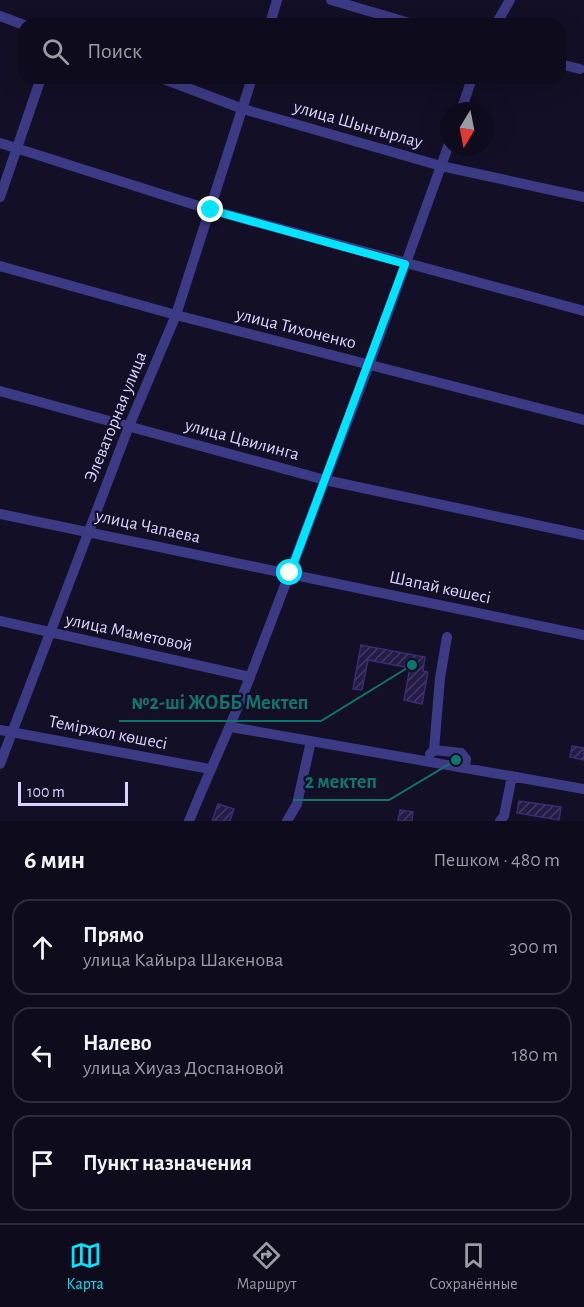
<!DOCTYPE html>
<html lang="ru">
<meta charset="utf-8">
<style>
body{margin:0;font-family:"Alegreya Sans",sans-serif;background:#1c1929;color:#f1f3f6}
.compass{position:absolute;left:440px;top:102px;width:54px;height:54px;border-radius:50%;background:#0e0b1c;box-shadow:0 6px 24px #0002;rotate:190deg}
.scale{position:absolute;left:18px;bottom:15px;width:110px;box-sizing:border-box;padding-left:6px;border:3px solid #d9d4ff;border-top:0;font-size:16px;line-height:21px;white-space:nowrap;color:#d9d4ff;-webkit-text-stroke:4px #130f26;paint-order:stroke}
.stop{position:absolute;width:18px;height:18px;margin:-14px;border:4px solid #00e5ff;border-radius:50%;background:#fff}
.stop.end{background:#00e5ff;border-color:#fff;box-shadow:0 2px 6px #0008}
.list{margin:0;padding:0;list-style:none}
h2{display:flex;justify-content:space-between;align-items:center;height:78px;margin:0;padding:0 24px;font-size:26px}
h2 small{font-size:20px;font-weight:400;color:#9b9ba3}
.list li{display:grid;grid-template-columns:39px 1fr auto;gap:18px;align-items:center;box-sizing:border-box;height:96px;margin:0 12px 12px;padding:0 12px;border:2px solid #2e2b3b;border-radius:18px}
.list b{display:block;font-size:22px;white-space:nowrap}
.list p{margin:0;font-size:20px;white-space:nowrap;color:#9b9ba3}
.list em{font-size:20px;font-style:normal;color:#9b9ba3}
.icon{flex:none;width:33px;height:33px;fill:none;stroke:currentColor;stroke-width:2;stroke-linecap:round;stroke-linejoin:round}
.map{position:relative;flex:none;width:584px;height:821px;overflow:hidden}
.search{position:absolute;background:#0e0b1c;box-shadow:0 6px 24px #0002;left:18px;right:18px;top:18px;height:66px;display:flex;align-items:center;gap:15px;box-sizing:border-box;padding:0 21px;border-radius:18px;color:#9b9ba3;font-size:22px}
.sheet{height:402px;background:#0e0b1c}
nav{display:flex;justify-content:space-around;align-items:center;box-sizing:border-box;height:84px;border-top:2px solid #2e2b3b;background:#0e0b1c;font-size:16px;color:#9b9ba3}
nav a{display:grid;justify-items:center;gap:3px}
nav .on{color:#00e5ff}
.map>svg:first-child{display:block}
</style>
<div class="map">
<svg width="584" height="821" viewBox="0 0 584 821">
<defs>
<pattern id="building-hatch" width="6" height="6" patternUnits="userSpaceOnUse" patternTransform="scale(1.5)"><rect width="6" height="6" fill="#241b47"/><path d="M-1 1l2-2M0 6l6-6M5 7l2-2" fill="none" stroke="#433b63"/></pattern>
</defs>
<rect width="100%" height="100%" fill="#130f26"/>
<path fill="url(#building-hatch)" stroke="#3b2d73" stroke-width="1.5" d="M361,645L425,657L423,671L428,672L422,704L404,700L410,668L368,660L362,690L353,689Z
M572,746L584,748V760L570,757Z
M519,801L561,807L559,820L517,813Z
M218,804L234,809L230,821H212Z
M400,810L413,812L412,821H398Z"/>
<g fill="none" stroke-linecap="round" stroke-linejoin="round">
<path stroke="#3d3a85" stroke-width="10" d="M331,0L413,24
M0,16L24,25
M270,24L277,0
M496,24L510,0
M560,64L580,69
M161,78L243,109L441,166L584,197
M461,111L472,78
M0,143L211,210L584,311
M0,197L41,78
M0,266L176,315L584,420
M0,391L325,480L584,535
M0,514L584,635
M0,621L250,677
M231,727L584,789
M0,730L210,769
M434,750L440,678L447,637
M430,754L434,750L461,753L466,759L465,768
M0,764L129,426L176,315L252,78
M189,821C209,772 231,726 250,677L369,365L449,144
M287,821L297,804L311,741
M500,821L504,816L512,776"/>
</g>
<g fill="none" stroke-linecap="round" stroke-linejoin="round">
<path stroke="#00e5ff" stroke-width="8" d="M211,210L405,264L290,573"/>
</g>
<g text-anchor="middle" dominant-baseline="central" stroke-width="4.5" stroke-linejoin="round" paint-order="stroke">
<g font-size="18" fill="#d9d4ff" stroke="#130f26">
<text transform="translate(358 125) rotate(16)">улица Шынгырлау</text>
<text transform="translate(296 329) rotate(14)">улица Тихоненко</text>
<text transform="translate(116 417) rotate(-68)">Элеваторная улица</text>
<text transform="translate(242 440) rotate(15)">улица Цвилинга</text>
<text transform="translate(148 527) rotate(12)">улица Чапаева</text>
<text transform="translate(440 588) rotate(12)">Шапай көшесі</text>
<text transform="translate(129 633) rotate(12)">улица Маметовой</text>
<text transform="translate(108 733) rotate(11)">Теміржол көшесі</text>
</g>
</g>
<path fill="none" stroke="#0f766e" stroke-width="2" d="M412 665L321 721H119M456 760L389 800H293"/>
<g fill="#0f766e" stroke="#130f26" stroke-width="2">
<circle cx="412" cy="665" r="6"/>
<circle cx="456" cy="760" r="6"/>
</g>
<g font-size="20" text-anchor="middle" font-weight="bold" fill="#0f766e" stroke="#130f26" stroke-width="4.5" stroke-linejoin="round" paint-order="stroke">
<text x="220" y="709">№2-ші ЖОББ Мектеп</text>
<text x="341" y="788">2 мектеп</text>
</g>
</svg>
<svg class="compass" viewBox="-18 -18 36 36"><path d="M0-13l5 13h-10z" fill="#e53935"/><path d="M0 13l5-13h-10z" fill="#9b9ba3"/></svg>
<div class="scale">100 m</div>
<div class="stop" style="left:290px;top:573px"></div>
<div class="stop end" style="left:211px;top:210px"></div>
<div class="search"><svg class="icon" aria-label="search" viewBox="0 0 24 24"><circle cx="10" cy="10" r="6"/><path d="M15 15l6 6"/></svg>Поиск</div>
</div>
<section class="sheet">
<h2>6 мин<small>Пешком · 480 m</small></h2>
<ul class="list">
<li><svg class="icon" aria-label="ahead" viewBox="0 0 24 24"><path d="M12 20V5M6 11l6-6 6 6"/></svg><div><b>Прямо</b><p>улица Кайыра Шакенова</p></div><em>300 m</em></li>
<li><svg class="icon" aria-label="left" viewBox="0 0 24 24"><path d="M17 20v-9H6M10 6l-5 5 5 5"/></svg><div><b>Налево</b><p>улица Хиуаз Доспановой</p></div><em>180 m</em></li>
<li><svg class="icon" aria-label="arrive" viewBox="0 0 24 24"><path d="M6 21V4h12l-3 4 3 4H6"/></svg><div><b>Пункт назначения</b></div></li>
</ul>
</section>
<nav>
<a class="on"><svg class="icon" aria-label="map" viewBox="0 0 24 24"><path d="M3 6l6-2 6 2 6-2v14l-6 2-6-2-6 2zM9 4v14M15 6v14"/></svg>Карта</a>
<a><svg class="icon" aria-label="directions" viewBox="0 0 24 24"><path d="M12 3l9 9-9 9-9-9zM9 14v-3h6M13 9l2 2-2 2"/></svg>Маршрут</a>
<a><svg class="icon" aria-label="saved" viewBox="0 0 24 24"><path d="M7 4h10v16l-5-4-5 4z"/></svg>Сохранённые</a>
</nav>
